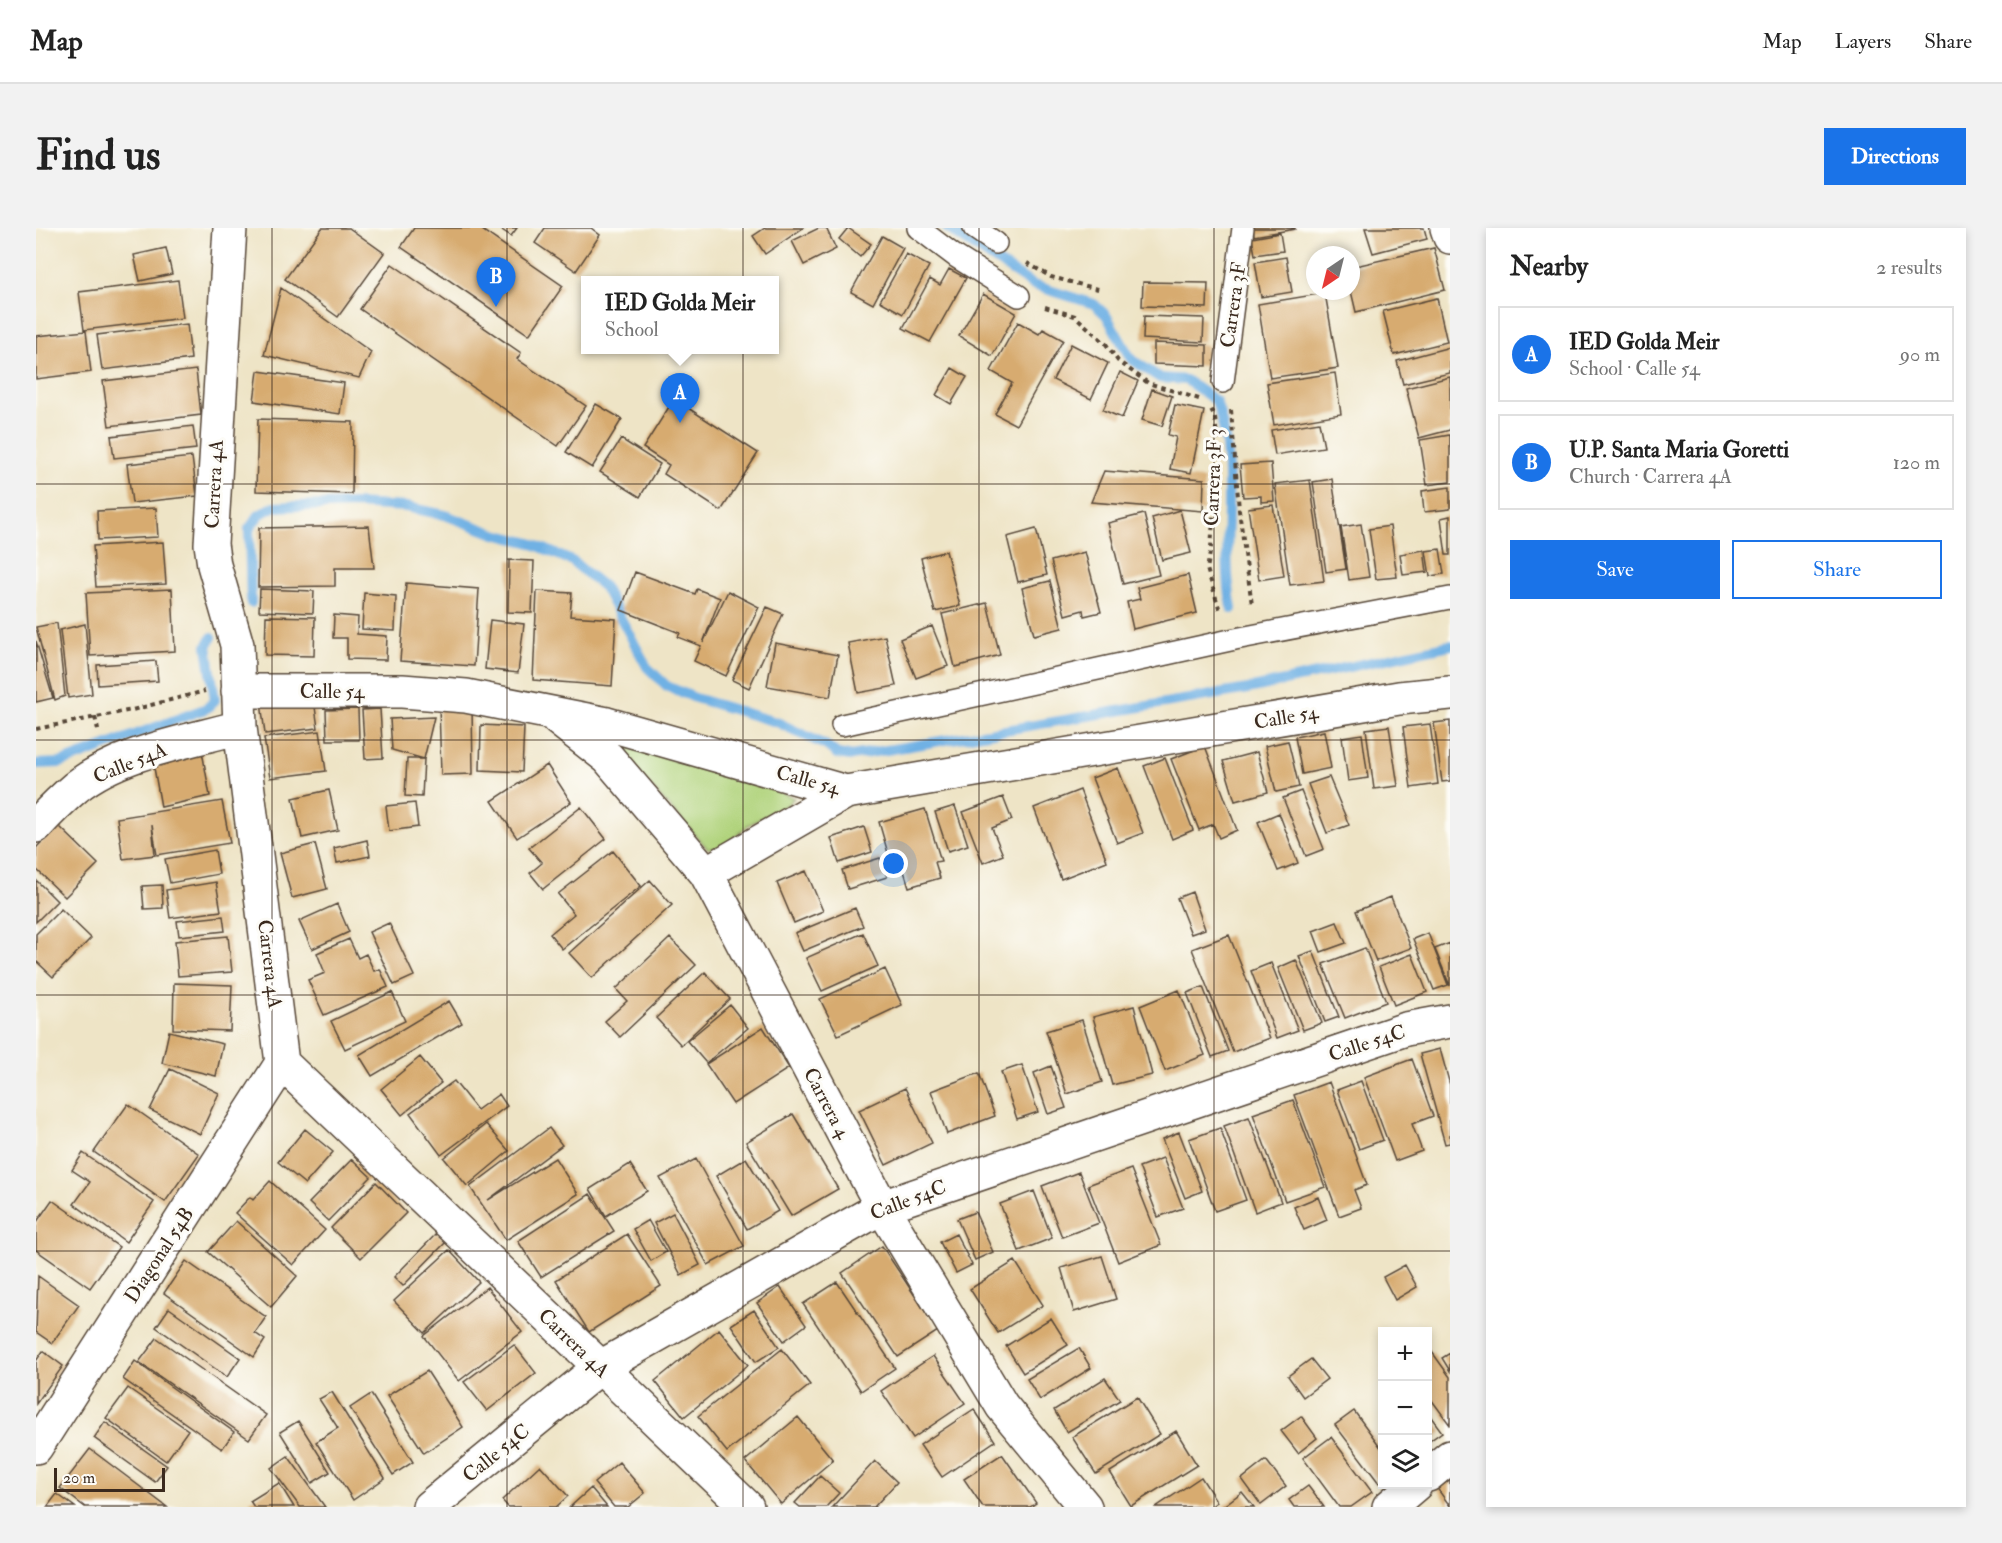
<!DOCTYPE html>
<meta charset="utf-8">
<style>
body{margin:0;font-family:"IM FELL Double Pica",serif;background:#f2f2f2;color:#222}
.controls{position:absolute;right:18px;bottom:18px;display:grid;overflow:hidden;border-radius:0px;box-shadow:0 3px 9px #0003}
.controls button{width:54px;height:54px;display:grid;place-items:center;padding:0;border:0;border-bottom:2px solid #e0e0e0;background:#fff;color:#222;font:30px sans-serif}
.compass{position:absolute;left:1270px;top:18px;width:54px;height:54px;border-radius:50%;background:#fff;box-shadow:0 3px 9px #0003;rotate:215deg}
.scale{position:absolute;left:18px;bottom:15px;width:111px;box-sizing:border-box;padding-left:6px;border:3px solid #3b2a1e;border-top:0;font-size:16px;line-height:21px;white-space:nowrap;color:#3b2a1e;-webkit-text-stroke:4px #fdfcf7;paint-order:stroke}
.you{position:absolute;left:858px;top:636px;width:21px;height:21px;margin:-15px;border:4px solid #fff;border-radius:50%;background:#1a73e8;box-shadow:0 0 0 9px #1a73e833}
.badge{display:grid;place-items:center;width:39px;height:39px;border-radius:50%;background:#1a73e8;color:#fff;font-size:20px;font-weight:700}
.pin{position:absolute;translate:-50% -50px;filter:drop-shadow(0 2px 3px #0008)}
.pin::after{content:'';position:absolute;top:32px;width:21px;height:18px;background:inherit;clip-path:polygon(0 0,100% 0,50% 100%)}
.popup{position:absolute;left:545px;top:48px;width:198px;height:78px;box-sizing:border-box;display:grid;place-content:center;border-radius:0px;background:#fff;filter:drop-shadow(0 2px 4px #0005);font-size:20px;white-space:nowrap;color:#767676}
.popup b{font-size:22px;color:#222}
.popup::after{content:'';position:absolute;left:50%;top:100%;margin-left:-12px;border:12px solid transparent;border-top-color:#fff}
.list{margin:0;padding:0;list-style:none}
h2{display:flex;justify-content:space-between;align-items:center;height:78px;margin:0;padding:0 24px;font-size:26px}
h2 small{font-size:20px;font-weight:400;color:#767676}
.list li{display:grid;grid-template-columns:39px 1fr auto;gap:18px;align-items:center;box-sizing:border-box;height:96px;margin:0 12px 12px;padding:0 12px;border:2px solid #e0e0e0;border-radius:0px}
.list b{display:block;font-size:22px;white-space:nowrap}
.list p{margin:0;font-size:20px;white-space:nowrap;color:#767676}
.list em{font-size:20px;font-style:normal;color:#767676}
.actions{display:flex;gap:12px;padding:18px 24px}
.actions a{flex:1;padding:14px 0;border:2px solid #1a73e8;border-radius:0px;text-align:center;font-size:21px;color:#1a73e8}
.actions .main{background:#1a73e8;color:#fff}
.icon{flex:none;width:33px;height:33px;fill:none;stroke:currentColor;stroke-width:2;stroke-linecap:round;stroke-linejoin:round}
.map{position:relative;flex:none;width:1414px;height:1279px;overflow:hidden;border-radius:0px}
header{display:flex;align-items:center;gap:36px;box-sizing:border-box;height:84px;padding:0 30px;background:#fff;border-bottom:2px solid #e0e0e0}
header strong{font-size:28px}
nav{display:flex;gap:33px;margin-inline-start:auto;font-size:21px}
.intro{display:flex;align-items:center;justify-content:space-between;box-sizing:border-box;height:144px;padding:0 36px}
h1{margin:0;font-size:42px}
.button{padding:15px 27px;border-radius:0px;background:#1a73e8;color:#fff;font-size:21px;font-weight:700}
main{display:flex;gap:36px;padding:0 36px}
aside{flex:1;background:#fff;border-radius:0px;box-shadow:0 3px 9px #0003}
.map>svg:first-child{display:block}
</style>
<header>
<strong>Map</strong>
<nav><a>Map</a><a>Layers</a><a>Share</a></nav>
</header>
<div class="intro"><h1>Find us</h1><a class="button">Directions</a></div>
<main>
<div class="map">
<svg width="1414" height="1279" viewBox="0 0 1414 1279">
<rect width="100%" height="100%" fill="#fdfcf7"/>
<filter id="ink" filterUnits="userSpaceOnUse"><feTurbulence type="fractalNoise" baseFrequency=".0167" numOctaves="2"/><feDisplacementMap in="SourceGraphic" scale="12" xChannelSelector="R" yChannelSelector="G"/><feConvolveMatrix kernelMatrix="1 2 1 2 8 2 1 2 1" color-interpolation-filters="sRGB"/></filter>
<filter id="wash" filterUnits="userSpaceOnUse"><feTurbulence type="fractalNoise" baseFrequency=".008" numOctaves="4" result="noise"/><feDisplacementMap in="SourceGraphic" scale="24" xChannelSelector="R" yChannelSelector="G"/><feGaussianBlur stdDeviation="1.35" result="paint"/><feColorMatrix in="noise" values="0 0 0 0 0 0 0 0 0 0 0 0 0 0 0 0 0 1.4 0 .05"/><feComposite in="paint" operator="in"/></filter>
<g filter="url(#wash)">
<rect width="100%" height="100%" fill="#eee4c6"/>
<path fill="#b0d37c" stroke="#767e4d" stroke-width="1.5" d="M587,517L740,562L758,570L751,577L712,597L686,621L671,620L604,547Z"/>
<g fill="none" stroke-linecap="round" stroke-linejoin="round">
<path stroke="#70b1e4" stroke-width="10" d="M911,0L997,57L1058,76L1070,87L1095,131L1124,150L1150,152L1180,173C1204,241 1183,311 1196,381
M215,375L213,301L223,287L237,279L318,276L370,279L409,287L459,306L495,315L536,333L568,359L611,439L631,458L659,470L743,495L791,518L801,526L815,528L1212,461L1414,417
M0,536L24,535L171,480L179,472L171,418L176,409"/>
</g>
<g id="blocks">
<path fill="#d7ab6f" d="M286,0H313L348,25L302,89L249,51Z
M378,0H443L527,58L493,107L365,19Z
M463,0H481L475,8Z
M509,0H555L564,7L540,43L499,15Z
M729,0H767L729,26L717,8Z
M783,0H790L800,21L768,37L756,13Z
M812,0L835,16L824,29L803,11Z
M1217,0H1259V1L1218,8Z
M1329,0H1388L1391,11L1337,25Z
M1244,5L1247,23L1219,27L1216,10Z
M846,8L867,20L837,76L815,64Z
M130,20L136,46L104,53L98,27Z
M1398,20L1409,62L1320,84L1315,63V39Z
M870,26L893,38L867,86L844,73Z
M1250,29L1256,64L1225,69L1219,34Z
M356,36L485,125L481,131L550,178L522,218L324,81Z
M913,41L930,50L894,114L867,100L894,51L904,57Z
M142,52L147,90L48,102L43,64Z
M1107,54L1172,55L1171,80L1106,78Z
M245,60L335,124L323,150L228,127Z
M1289,65L1302,140L1234,150L1222,76Z
M947,66L980,85L956,128L923,108Z
M1401,70L1411,114L1358,127L1347,83Z
M1108,88L1168,90L1167,114L1107,111Z
M982,94L1003,106L1007,101L1027,112L980,197L959,186L976,155L955,143Z
M151,96L155,131L66,142L61,107Z
M50,103L55,144L0,151V108Z
M1118,115L1171,117V138L1118,136Z
M1035,116L1072,135L1055,171L1017,152Z
M1414,119V145L1367,156L1361,133Z
M916,140L931,149L915,176L900,167Z
M160,142L165,187L73,198L67,153Z
M222,143L308,155L304,186L218,173Z
M1084,144L1102,153L1086,190L1067,182Z
M1299,145L1305,186L1238,197L1231,155Z
M1414,149V202L1383,210L1370,160Z
M1116,161L1136,168L1126,198L1106,192Z
M638,171L722,225L685,283L628,246L633,237L607,220Z
M560,176L586,191L556,240L530,224Z
M1139,177L1168,183L1155,245L1134,241L1140,209L1132,207Z
M222,191L317,194L316,266L220,263Z
M1283,194L1288,219L1239,227L1235,202Z
M157,198L160,221L78,230L75,208Z
M1414,207V254L1391,257L1384,212Z
M585,211L624,236L604,269L564,244Z
M156,229L161,268L96,275L91,236Z
M1235,235L1238,273L1225,274V268L1207,269L1204,237Z
M1068,243L1168,251L1167,283L1055,274Z
M1296,251L1310,341L1290,344L1277,254Z
M1274,252L1288,353L1254,357L1239,256Z
M1414,259V281L1388,284L1386,263Z
M1237,277L1248,348L1223,352L1212,280Z
M120,280L122,309L62,312L61,283Z
M1144,282L1155,325L1126,332L1116,290Z
M1108,286L1123,347L1087,356L1072,295Z
M1414,288V327H1410L1405,290Z
M1325,296L1333,349L1313,352L1305,299Z
M333,298L338,340H299V358L222,359L223,300Z
M1354,298L1361,349L1340,351L1333,301Z
M1000,301L1011,347L982,354L971,309Z
M127,314L130,356L60,359L57,318Z
M1404,321L1408,346L1394,348L1390,323Z
M1388,322L1391,344L1367,347L1364,326Z
M910,323L924,378L899,384L885,330Z
M1049,324L1065,384L1048,388L1047,382L1029,387L1015,333Z
M473,332L498,333L496,385L472,384Z
M599,344L659,366L661,361L684,370L667,415L692,363L723,379L690,448L658,433L665,418L642,409L644,405L585,382Z
M1152,347L1161,385L1097,401L1091,374L1104,371L1101,360Z
M1014,353L1026,400L998,407L986,360Z
M370,355L443,361L438,438L364,433Z
M136,361L139,423L54,428L50,365Z
M224,361L278,363L277,385L223,383Z
M501,363L536,365L534,388L580,391L576,458L497,452Z
M328,365L360,368L359,403L326,401Z
M951,375L964,427L919,439L906,386Z
M731,379L747,386L713,460L696,452Z
M298,387L322,389L321,406L351,408L350,432L311,431V410H297Z
M230,388L279,389L278,428L229,427Z
M454,392L488,396L482,445L449,441Z
M21,395L29,468L19,472L0,399Z
M49,396L56,466L32,470L24,402Z
M896,398L912,438L880,450L864,411Z
M849,408L860,458L822,465L812,415Z
M0,413L17,470L0,474Z
M739,415L802,427L794,469L731,458Z
M120,433L122,453L62,457L61,437Z
M278,472L282,500L229,506L225,474Z
M403,477H436L437,546L405,547Z
M322,481L323,512H291L290,482Z
M344,481L347,530L329,531L326,482Z
M398,489L388,531L356,522L354,491Z
M1414,493V553L1406,554L1398,495Z
M1394,496L1402,556L1375,560L1367,499Z
M445,497L488,499L486,544L444,542Z
M1353,498L1362,558L1338,561L1330,501Z
M284,503L290,543L234,550L228,510Z
M1288,503L1295,540L1266,546L1259,509Z
M1326,506L1332,550L1312,553L1306,509Z
M1252,513L1263,559L1240,564L1229,518Z
M1169,518L1201,602L1183,610L1177,596L1163,602L1135,531Z
M166,523L174,568L125,579L117,534Z
M1221,524L1232,564L1199,573L1187,533Z
M1129,530L1157,602L1136,611L1108,538Z
M371,531H388L386,569L369,568Z
M511,537L535,574L481,610L456,573Z
M1082,540L1107,605L1081,615L1056,550Z
M1293,549L1313,597L1291,605L1272,556Z
M293,562L302,602L266,610L257,570Z
M1044,562L1071,633L1025,651L998,580Z
M1265,563L1288,621L1270,628L1247,570Z
M967,569L976,592L956,600L967,627L947,635L927,584Z
M186,573L194,615L121,627L116,597L119,627L87,631L81,590Z
M379,575L382,599L353,603L350,578Z
M919,578L932,617L912,623L899,584Z
M545,579L570,611L507,661L494,645L506,635L493,620Z
M889,581L905,633L899,634L904,650L873,659L868,643L858,646L843,594Z
M1243,585L1262,635L1242,643L1222,594Z
M22,597L62,636L29,669L0,641V620Z
M828,599L836,624L803,635L795,610Z
M331,612L334,628L301,635L298,620Z
M279,616L291,661L256,670L244,625Z
M179,622L183,646L134,655L129,631Z
M577,623L605,658L526,721L514,706L538,686L522,666Z
M844,630L851,649L812,661L806,642Z
M770,643L787,683L758,695L741,655Z
M0,652L21,673L0,694Z
M614,652L636,677L556,750L533,725Z
M180,654L185,683L134,690L130,662Z
M126,657L127,680L108,681L106,658Z
M1156,664L1169,701L1155,706L1141,670Z
M1355,669L1375,720L1340,733L1320,683Z
M301,676L313,704L276,721L263,693Z
M819,680L827,698L767,723L759,705Z
M25,681L55,710L17,749L0,733V706Z
M187,688L189,703L143,708L141,693Z
M1301,694L1310,715L1285,724L1277,703Z
M353,695L378,748L358,757L333,704Z
M827,705L842,738L786,763L770,730Z
M1392,705L1412,757L1398,762L1377,711Z
M1193,707L1234,810L1197,824L1156,721Z
M192,708L196,744L142,748L139,713Z
M634,710L660,737L584,809L569,793L591,773L580,761Z
M313,711L322,730L330,726L338,743L344,741L352,759L288,787L272,752L289,745L281,725Z
M1414,715V758L1399,721Z
M1329,720L1350,774L1309,790L1287,736Z
M1277,723L1303,789L1289,794L1263,728Z
M1376,726L1391,764L1358,777L1343,739Z
M1260,732L1286,795L1267,802L1242,740Z
M1235,735L1262,802L1241,810L1215,743Z
M849,741L866,777L802,807L784,771Z
M669,744L694,771L645,817L620,790Z
M138,755L196,757L194,803L137,801Z
M1167,759L1192,823L1176,829L1151,765Z
M1143,762L1169,827L1129,843L1104,778Z
M356,764L369,793L309,821L295,793Z
M413,773L426,795L336,848L323,827Z
M694,777L712,800L670,835L651,813Z
M1098,778L1116,847L1076,857L1057,789Z
M1046,792L1066,854L1031,866L1010,803Z
M727,799L753,840L697,876L670,836Z
M133,803L187,816L180,848L126,835Z
M1404,821L1414,857V915L1409,916L1384,826Z
M384,829L405,855L366,887L345,861Z
M1376,831L1397,888L1376,896L1386,923L1359,933L1328,849Z
M986,837L1002,884L981,891L965,844Z
M1015,838L1030,880L1012,886L998,845Z
M134,841L183,865L164,906L114,882Z
M943,845L959,888L911,906L895,863Z
M418,853L441,882L463,866L471,878L405,927L374,885Z
M1325,853L1347,912L1323,921L1301,862Z
M1293,854L1331,957L1318,962L1325,980L1303,988L1258,867Z
M869,860L896,915L850,937L823,882Z
M1257,872L1289,959L1249,973L1217,886Z
M92,876L163,926L129,974L58,924Z
M757,886L802,961L755,988L710,914Z
M1213,889L1245,974L1219,984L1188,898Z
M450,896L473,923L431,958L408,930Z
M513,900L526,917L452,972L519,930L542,966L470,1012L434,959Z
M1184,900L1210,972L1179,983L1153,911Z
M269,901L297,924L269,956L242,934Z
M1143,904L1166,963L1149,970L1126,911Z
M47,925L118,974L90,1014L38,976L54,954L36,942Z
M710,930L742,983L711,1001L680,948Z
M1127,930L1147,980L1122,989L1103,939Z
M316,931L335,949L292,993L273,975Z
M660,931L708,1018L672,1037L624,950Z
M594,936L611,963L570,988L554,961Z
M1095,941L1125,1017L1082,1034L1052,957Z
M1043,944L1063,995L1026,1009L1006,958Z
M234,953L289,1002L257,1037L199,985L214,969L217,972Z
M340,954L370,985L325,1030L295,1000Z
M998,963L1016,1010L983,1023L964,976Z
M554,966L578,1003L505,1049L482,1013Z
M1282,969L1291,992L1268,1002L1258,979Z
M16,972L83,1019L54,1060L0,1022V995Z
M939,984L957,1024L939,1032L921,991Z
M637,985L664,1037L645,1047L618,995Z
M612,992L630,1024L615,1033L597,1001Z
M200,993L261,1048L235,1079L172,1024Z
M401,1005L410,1014L367,1058L358,1049Z
M591,1006L625,1058L553,1104L520,1052Z
M920,1006L936,1037L920,1045L904,1014Z
M846,1018L902,1103L862,1129L806,1045Z
M413,1022L443,1054L389,1105L358,1073Z
M1066,1028L1080,1071L1038,1084L1025,1040Z
M150,1033L230,1089L219,1105L229,1112L218,1129L128,1065Z
M979,1033L1007,1077L962,1105L934,1061Z
M1369,1037L1381,1059L1359,1072L1347,1049Z
M2,1048L43,1077L16,1115L0,1104Z
M801,1054L859,1140L825,1163L767,1076Z
M451,1059L486,1104L423,1153L388,1108Z
M744,1059L770,1097L748,1113L721,1075Z
M133,1080L204,1130L191,1149L120,1099Z
M718,1082L743,1119L720,1134L695,1097Z
M1015,1090L1032,1117L987,1145L970,1118Z
M683,1101L712,1137L648,1189L619,1153Z
M121,1110L230,1187L213,1211L103,1134Z
M478,1117L500,1145L451,1183L428,1154Z
M1043,1120L1055,1140L1004,1172L991,1151Z
M746,1121L774,1157L691,1224L662,1188Z
M7,1123L27,1138L0,1176V1133Z
M1396,1124L1414,1149V1197L1392,1167V1128Z
M1414,1125V1143L1406,1130Z
M897,1128L929,1175L877,1210L845,1163Z
M1275,1131L1291,1151L1267,1169L1252,1148Z
M99,1133L198,1204L186,1221L87,1151Z
M391,1143L427,1199L388,1225L351,1168Z
M1069,1150L1084,1172L1031,1204L1018,1182Z
M92,1160L152,1202L130,1233L70,1190Z
M296,1164L349,1250L317,1272L280,1214L302,1200L283,1171Z
M335,1166L377,1234L357,1247L314,1180Z
M1101,1169L1124,1206L1060,1246L1036,1209Z
M938,1181L959,1213L906,1249L884,1217Z
M1318,1183L1346,1221V1253L1343,1255L1299,1197Z
M1392,1185L1406,1204L1392,1214Z
M1265,1188L1281,1210L1262,1225L1245,1203Z
M762,1189L797,1232L745,1276L709,1233Z
M262,1193L294,1244L276,1255L244,1204Z
M69,1194L131,1238L119,1254L58,1210Z
M1140,1203L1161,1237L1095,1278L1074,1244Z
M1295,1209L1336,1264L1315,1279H1303L1267,1230Z
M54,1221L131,1279H49L24,1260Z
M966,1226L1000,1275L994,1279H947L928,1251Z
M252,1228L289,1279H264L235,1240Z
M1230,1232L1250,1258L1225,1277L1206,1251Z
M839,1233L861,1254L838,1279H796Z
M583,1234L609,1265L592,1279H578L558,1255Z
M504,1237L532,1268L520,1279H472L466,1272Z
M784,1248L803,1265L790,1279H764L759,1275Z
M1414,1248V1278L1400,1259Z
M1165,1249L1181,1274L1174,1279H1120Z
M243,1255L258,1279H218L214,1273Z
M1272,1258L1288,1279H1258L1253,1272Z
M555,1260L571,1279H534Z
M1206,1264L1218,1279H1186Z
M21,1266L39,1279H11Z"/>
</g>
</g>
<g filter="url(#ink)">
<use href="#blocks" fill-opacity="0" stroke="#564637" stroke-width="1.5"/>
<g fill="none" stroke-linecap="round" stroke-linejoin="round">
<g stroke="#564637" stroke-width="24">
<path id="service" d="M882,0L919,28L983,68
M938,0L960,15
M1187,154L1207,0
M806,497L1199,411L1414,370"/>
</g>
<g stroke="#564637" stroke-width="36">
<path id="minor" d="M194,0L175,316L178,337L201,417L204,499L246,835L711,1279
M1411,0L1414,9
M202,463H366L430,468L571,496L810,564L1363,470L1414,465
M522,491L572,530L670,645L846,979L966,1178L1049,1279
M0,598C13,584 26,571 40,559C84,524 150,514 204,499
M670,645L810,564
M0,1219L246,835
M1392,1247L1414,1229
M393,1279L563,1140L846,979L1370,801L1414,793
M1353,1279L1380,1256"/>
</g>
<path stroke="#564637" stroke-width="4" stroke-dasharray="4.5 4.5" stroke-linecap="butt" d="M991,35L1015,49L1066,62
M1009,79L1039,88L1070,116L1082,133L1112,155L1163,171
M1175,182L1179,190L1182,219L1175,320L1171,341L1184,383
M1195,182L1203,282L1216,377
M59,489L63,506
M0,501L96,482L169,463"/>
<use href="#service" stroke="#fff" stroke-width="21"/>
<use href="#minor" stroke="#fff" stroke-width="33"/>
</g>
</g>
<path fill="none" stroke="#3b2a1e" stroke-width="1.5" stroke-opacity="0.55" d="M236,0V1279M471,0V1279M707,0V1279M943,0V1279M1178,0V1279M0,256H1414M0,512H1414M0,767H1414M0,1023H1414"/>
<g text-anchor="middle" dominant-baseline="central" stroke-width="6" stroke-linejoin="round" paint-order="stroke">
<g font-size="20" fill="#3b2a1e" stroke="#fdfcf7">
<text transform="translate(1197 77) rotate(-82)">Carrera 3F</text>
<text transform="translate(1177 249) rotate(-88)">Carrera 3F 3</text>
<text transform="translate(178 256) rotate(-87)">Carrera 4A</text>
<text x="296" y="463">Calle 54</text>
<text transform="translate(1250 489) rotate(-10)">Calle 54</text>
<text transform="translate(94 535) rotate(-22)">Calle 54A</text>
<text transform="translate(772 552) rotate(15)">Calle 54</text>
<text transform="translate(234 736) rotate(83)">Carrera 4A</text>
<text transform="translate(1331 815) rotate(-18)">Calle 54C</text>
<text transform="translate(791 875) rotate(62)">Carrera 4</text>
<text transform="translate(872 972) rotate(-21)">Calle 54C</text>
<text transform="translate(123 1027) rotate(-57)">Diagonal 54B</text>
<text transform="translate(538 1115) rotate(44)">Carrera 4A</text>
<text transform="translate(460 1225) rotate(-39)">Calle 54C</text>
</g>
</g>
</svg>
<div class="controls">
<button>+</button>
<button>−</button>
<button><svg class="icon" aria-label="layers" viewBox="0 0 24 24"><path d="M12 4l9 5-9 5-9-5zM3 14l9 5 9-5"/></svg></button>
</div>
<svg class="compass" viewBox="-18 -18 36 36"><path d="M0-13l5 13h-10z" fill="#e53935"/><path d="M0 13l5-13h-10z" fill="#767676"/></svg>
<div class="scale">20 m</div>
<div class="you"></div>
<div class="pin badge" style="left:644px;top:195px">A</div>
<div class="popup"><b>IED Golda Meir</b>School</div>
<div class="pin badge" style="left:460px;top:79px">B</div>
</div>
<aside>
<h2>Nearby<small>2 results</small></h2>
<ul class="list">
<li><span class="badge">A</span><div><b>IED Golda Meir</b><p>School · Calle 54</p></div><em>90 m</em></li>
<li><span class="badge">B</span><div><b>U.P. Santa Maria Goretti</b><p>Church · Carrera 4A</p></div><em>120 m</em></li>
</ul>
<div class="actions"><a class="main">Save</a><a>Share</a></div>
</aside>
</main>
